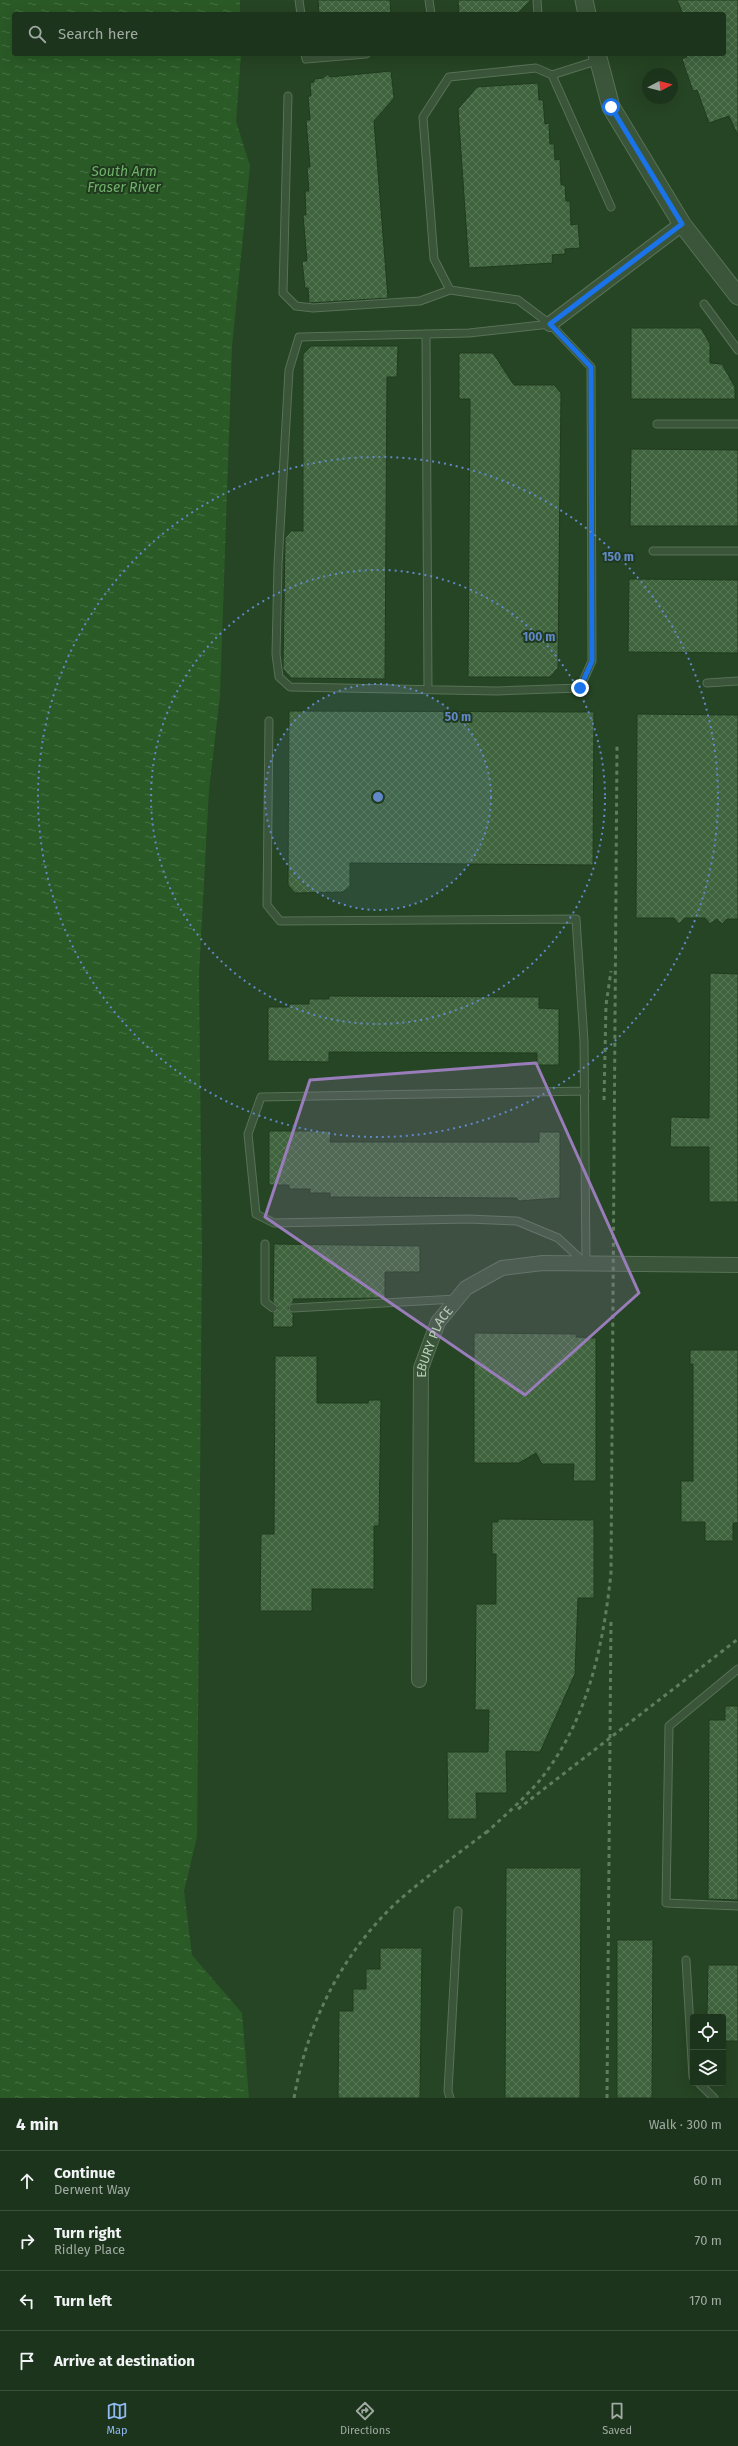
<!DOCTYPE html>
<meta charset="utf-8">
<style>
body{margin:0;font-family:"Fira Sans",sans-serif;background:#253c24;color:#f1f3f6}
.controls{position:absolute;right:12px;bottom:12px;display:grid;overflow:hidden;border-radius:4px;box-shadow:0 4px 16px #0002}
.controls button{width:36px;height:36px;display:grid;place-items:center;padding:0;border:0;border-bottom:1px solid #3a4f3a;background:#1c341b;color:#f1f3f6;font:20px sans-serif}
.compass{position:absolute;left:642px;top:68px;width:36px;height:36px;border-radius:50%;background:#1c341b;box-shadow:0 4px 16px #0002;rotate:83deg}
.stop{position:absolute;width:12px;height:12px;margin:-9px;border:3px solid #1a73e8;border-radius:50%;background:#fff}
.stop.end{background:#1a73e8;border-color:#fff;box-shadow:0 1px 4px #0008}
.list{margin:0;padding:0;list-style:none}
h2{display:flex;justify-content:space-between;align-items:center;height:52px;margin:0;padding:0 16px;font-size:17px}
h2 small{font-size:13px;font-weight:400;color:#a0aaa3}
.list li{display:grid;grid-template-columns:26px 1fr auto;gap:12px;align-items:center;box-sizing:border-box;height:60px;padding:0 16px;border-top:1px solid #3a4f3a}
.list b{display:block;font-size:15px;white-space:nowrap}
.list p{margin:0;font-size:13px;white-space:nowrap;color:#a0aaa3}
.list em{font-size:13px;font-style:normal;color:#a0aaa3}
.icon{flex:none;width:22px;height:22px;fill:none;stroke:currentColor;stroke-width:2;stroke-linecap:round;stroke-linejoin:round}
.map{position:relative;flex:none;width:738px;height:2098px;overflow:hidden}
.search{position:absolute;background:#1c341b;box-shadow:0 4px 16px #0002;left:12px;right:12px;top:12px;height:44px;display:flex;align-items:center;gap:10px;box-sizing:border-box;padding:0 14px;border-radius:4px;color:#a0aaa3;font-size:15px}
.sheet{height:292px;background:#1c341b}
nav{display:flex;justify-content:space-around;align-items:center;box-sizing:border-box;height:56px;border-top:1px solid #3a4f3a;background:#1c341b;font-size:11px;color:#a0aaa3}
nav a{display:grid;justify-items:center;gap:2px}
nav .on{color:#90b9f0}
.map>svg:first-child{display:block}
</style>
<div class="map">
<svg width="738" height="2098" viewBox="0 0 738 2098">
<defs>
<pattern id="water-ripples" width="26" height="14" patternUnits="userSpaceOnUse"><rect width="26" height="14" fill="#2a5a26"/><path d="M2 4q2-2 4 0t4 0M15 11q2-2 4 0t4 0" fill="none" stroke="#477043"/></pattern>
<pattern id="building-cross-hatch" width="8" height="8" patternUnits="userSpaceOnUse"><rect width="8" height="8" fill="#3f633d"/><path d="M0 0l8 8M0 8l8-8" fill="none" stroke="#587857"/></pattern>
</defs>
<rect width="100%" height="100%" fill="#264524"/>
<path fill="url(#water-ripples)" d="M0,0H240V14H14V54H241L236,121L250,166L232,347L220,696L209,790L199,974L202,1250L197,1837L184,1891L192,1955L242,2013L249,2098H0Z"/>
<path fill="url(#building-cross-hatch)" stroke="#213c1f" d="M318,0H390L391,14H319Z
M458,0H531L517,14H459Z
M677,0H738V136L729,116L709,123L697,90L693,91L682,59L687,57L685,54H724V14H683Z
M391,71L394,98L374,121L388,298L309,303L308,288H305L302,261H307L303,215H306L305,191H309L307,167H310L306,120H310L308,96H311L310,83L314,82V79L323,78L328,74L330,77Z
M538,83L539,100H543L545,124L549,123L550,144H554L555,160L560,159L561,185H565L566,201H570L571,225L578,224L580,248L565,249V254L552,255L553,263L469,268L458,109L477,87Z
M631,328H701L710,344V363L722,364L735,387V399H631Z
M311,346H398L397,377H387L385,679L291,678L283,669L285,538L291,531H303V354Z
M459,353H493L514,385H554L561,393L558,668L550,677H468L470,399H459Z
M631,449L738,450V526H630Z
M629,579L738,580V653L628,652Z
M289,711L594,712L593,865L350,863V886L343,892L295,893L288,885Z
M637,714L738,715V919H727L722,924L717,919L710,924L705,918H685L679,924L674,918H636Z
M710,973L738,974V1202H709V1147H670L671,1117L709,1118Z
M329,996L539,997V1008L559,1009V1065H537V1053L329,1052V1062L268,1061V1007H289V1004H309V999H329Z
M269,1131H331L330,1142H539V1132H560V1198L518,1201L517,1198L330,1197V1193H310V1189H289V1185H269Z
M274,1244L420,1246V1272H385V1298L293,1299V1303L288,1308L293,1313V1327H273V1313L278,1308L273,1302Z
M474,1333L576,1334V1337L596,1338V1481H573L574,1464H542L536,1453L519,1463H474Z
M690,1350H738V1523H733V1541H705V1522H681V1481H693V1364H690Z
M275,1356H317V1403H368L369,1400H381L379,1526H374V1589H312V1611H260L261,1534H274Z
M498,1519L594,1520V1598H578L575,1674L540,1752L506,1751L507,1793H476L477,1819H448L447,1752H488L489,1710H475L476,1604H496V1554H492V1522H498Z
M725,1706H738V1900L708,1899L709,1720H725Z
M506,1868H581L580,2098H505Z
M617,1940H653L652,2098H617Z
M380,1948H422L420,2098H338L339,2011H353V1989H366V1969H380Z
M708,1965H738V2041H723V2017H707Z"/>
<g fill="none" stroke-linecap="round" stroke-linejoin="round">
<g stroke="#587257" stroke-width="9">
<path id="service" d="M299,0L301,14
M429,0L431,14
M537,0L538,14
M305,54L306,59L366,54
M552,75L599,60
M288,96L283,293L296,306L313,308L420,301L450,290
M704,304L738,350
M550,324L469,333L299,337L289,370L278,565L276,654L279,677L290,687L497,691L580,688L592,661L591,367L550,324L518,300L450,290L434,259L423,117L449,77L536,68L552,75L611,207
M426,334L428,689
M657,424H738
M653,551H738
M707,683L738,681
M269,721L267,905L280,921L576,919L584,1041L586,1264
M265,1244V1302L273,1308
M585,1263L558,1238L517,1221L468,1219L274,1223L256,1214L248,1134L261,1097L585,1091
M293,1308L456,1299
M738,1669L669,1726L666,1903L738,1906
M686,1960L693,2077
M699,2083L714,2098
M450,2098L448,2091L458,1911"/>
</g>
<g stroke="#587257" stroke-width="16">
<g id="minor">
<path d="M550,324L682,224"/>
<path id="s1" d="M419,1680L421,1368L438,1322L466,1288L502,1268L543,1263L738,1265"/>
</g>
</g>
<g stroke="#587257" stroke-width="19">
<path id="tertiary" d="M584,0L587,14
M597,54L611,107L682,224L738,296"/>
</g>
<use href="#service" stroke="#3a5539" stroke-width="7"/>
<use href="#minor" stroke="#3a5539" stroke-width="14"/>
<use href="#tertiary" stroke="#3a5539" stroke-width="17"/>
<path stroke="#5e7e5c" stroke-width="3" stroke-dasharray="4 4" stroke-linecap="butt" d="M604,1100L606,1005L611,971
M518,1809L738,1639
M486,1833C504,1816 524,1799 540,1780C588,1720 603,1647 611,1573L617,746
M294,2098C307,2024 341,1955 396,1903C425,1877 458,1854 489,1830
M607,2098L611,1618"/>
</g>
<g fill="none" stroke-linecap="round" stroke-linejoin="round">
<path stroke="#1a73e8" stroke-width="5" d="M580,688L592,661L591,367L550,324L682,224L611,107"/>
</g>
<path fill="#997dba" fill-opacity="0.2" stroke="#997dba" stroke-width="3" stroke-linejoin="round" d="M536,1063L639,1293L525,1395L265,1217L310,1080Z"/>
<circle cx="378" cy="797" r="113" fill="#6288c9" fill-opacity=".12"/>
<g fill="none" stroke="#6288c9" stroke-width="2" stroke-dasharray="2 4">
<circle cx="378" cy="797" r="113"/>
<circle cx="378" cy="797" r="227"/>
<circle cx="378" cy="797" r="340"/>
</g>
<g text-anchor="middle" dominant-baseline="central" stroke-width="4" stroke-linejoin="round" paint-order="stroke">
<g font-size="13" fill="#b7ceb6" stroke="#1f3a1d">
<text stroke="none"><textPath href="#s1" startOffset="341">EBURY PLACE</textPath></text>
</g>
<g font-size="14" font-style="italic" fill="#71b06c" stroke="#1f3a1d">
<text x="124" y="171">South Arm<tspan x="124" dy="16">Fraser River</tspan></text>
</g>
</g>
<circle cx="378" cy="797" r="6" fill="#6288c9" stroke="#1f3a1d" stroke-width="2"/>
<g font-size="12" text-anchor="middle" font-weight="bold" fill="#6288c9" stroke="#1f3a1d" stroke-width="4" stroke-linejoin="round" paint-order="stroke">
<text x="618" y="561">150 m</text>
<text x="539" y="641">100 m</text>
<text x="458" y="721">50 m</text>
</g>
</svg>
<div class="controls">
<button><svg class="icon" aria-label="locate" viewBox="0 0 24 24"><circle cx="12" cy="12" r="6"/><path d="M12 2v4M12 18v4M2 12h4M18 12h4"/></svg></button>
<button><svg class="icon" aria-label="layers" viewBox="0 0 24 24"><path d="M12 4l9 5-9 5-9-5zM3 14l9 5 9-5"/></svg></button>
</div>
<svg class="compass" viewBox="-18 -18 36 36"><path d="M0-13l5 13h-10z" fill="#e53935"/><path d="M0 13l5-13h-10z" fill="#a0aaa3"/></svg>
<div class="stop" style="left:611px;top:107px"></div>
<div class="stop end" style="left:580px;top:688px"></div>
<div class="search"><svg class="icon" aria-label="search" viewBox="0 0 24 24"><circle cx="10" cy="10" r="6"/><path d="M15 15l6 6"/></svg>Search here</div>
</div>
<section class="sheet">
<h2>4 min<small>Walk · 300 m</small></h2>
<ul class="list">
<li><svg class="icon" aria-label="ahead" viewBox="0 0 24 24"><path d="M12 20V5M6 11l6-6 6 6"/></svg><div><b>Continue</b><p>Derwent Way</p></div><em>60 m</em></li>
<li><svg class="icon" aria-label="right" viewBox="0 0 24 24"><path d="M7 20v-9h11M14 6l5 5-5 5"/></svg><div><b>Turn right</b><p>Ridley Place</p></div><em>70 m</em></li>
<li><svg class="icon" aria-label="left" viewBox="0 0 24 24"><path d="M17 20v-9H6M10 6l-5 5 5 5"/></svg><div><b>Turn left</b></div><em>170 m</em></li>
<li><svg class="icon" aria-label="arrive" viewBox="0 0 24 24"><path d="M6 21V4h12l-3 4 3 4H6"/></svg><div><b>Arrive at destination</b></div></li>
</ul>
</section>
<nav>
<a class="on"><svg class="icon" aria-label="map" viewBox="0 0 24 24"><path d="M3 6l6-2 6 2 6-2v14l-6 2-6-2-6 2zM9 4v14M15 6v14"/></svg>Map</a>
<a><svg class="icon" aria-label="directions" viewBox="0 0 24 24"><path d="M12 3l9 9-9 9-9-9zM9 14v-3h6M13 9l2 2-2 2"/></svg>Directions</a>
<a><svg class="icon" aria-label="saved" viewBox="0 0 24 24"><path d="M7 4h10v16l-5-4-5 4z"/></svg>Saved</a>
</nav>
